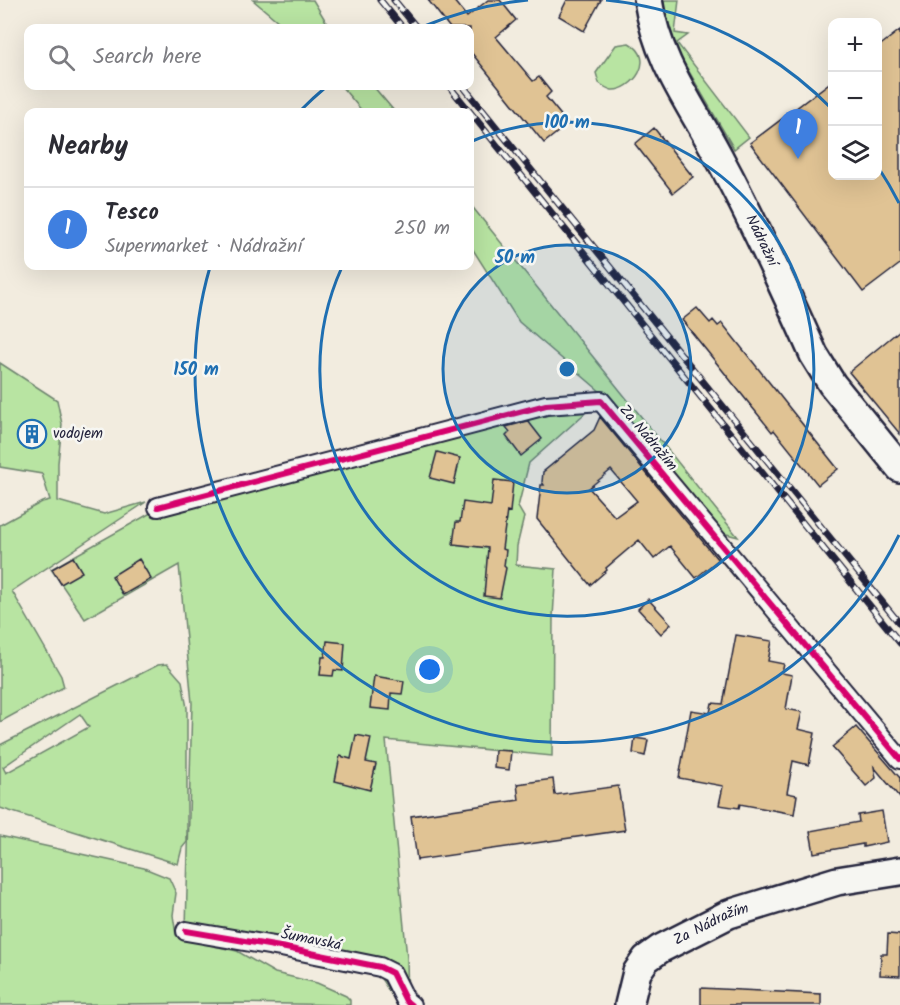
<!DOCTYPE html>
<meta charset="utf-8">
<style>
body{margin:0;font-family:Kalam,sans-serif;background:#f2f2f3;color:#2b2b33}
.controls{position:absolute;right:18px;top:18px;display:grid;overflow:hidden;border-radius:12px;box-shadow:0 6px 24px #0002}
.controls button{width:54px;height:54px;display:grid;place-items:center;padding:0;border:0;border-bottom:2px solid #e1e1e2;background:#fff;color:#2b2b33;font:30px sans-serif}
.you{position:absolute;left:430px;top:670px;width:21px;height:21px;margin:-15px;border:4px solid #fff;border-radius:50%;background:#1a73e8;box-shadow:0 0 0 9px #1a73e833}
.badge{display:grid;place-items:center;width:39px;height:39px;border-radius:50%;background:#d93025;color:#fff;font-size:20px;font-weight:700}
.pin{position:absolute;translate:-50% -50px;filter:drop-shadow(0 2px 3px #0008)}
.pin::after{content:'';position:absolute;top:32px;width:21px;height:18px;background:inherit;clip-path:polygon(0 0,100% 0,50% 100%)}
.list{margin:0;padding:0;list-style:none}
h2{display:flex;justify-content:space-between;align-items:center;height:78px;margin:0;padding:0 24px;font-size:26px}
h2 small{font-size:20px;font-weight:400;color:#7c7c81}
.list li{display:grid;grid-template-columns:39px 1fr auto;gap:18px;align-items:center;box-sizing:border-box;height:84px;padding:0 24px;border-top:2px solid #e1e1e2}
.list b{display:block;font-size:22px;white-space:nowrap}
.list p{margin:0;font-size:20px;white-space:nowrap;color:#7c7c81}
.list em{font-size:20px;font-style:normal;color:#7c7c81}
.icon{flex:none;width:33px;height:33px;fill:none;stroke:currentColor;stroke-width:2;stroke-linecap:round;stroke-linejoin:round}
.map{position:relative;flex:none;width:900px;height:1005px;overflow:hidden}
.search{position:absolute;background:#fff;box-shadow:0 6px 24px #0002;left:24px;top:24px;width:450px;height:66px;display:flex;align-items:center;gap:15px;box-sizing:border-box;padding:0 21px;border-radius:12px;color:#7c7c81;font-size:22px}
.panel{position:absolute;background:#fff;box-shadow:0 6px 24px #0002;left:24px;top:108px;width:450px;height:162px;border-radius:12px}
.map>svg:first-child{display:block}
</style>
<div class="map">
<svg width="900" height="1005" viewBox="0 0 900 1005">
<rect width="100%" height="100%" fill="#f2ecdf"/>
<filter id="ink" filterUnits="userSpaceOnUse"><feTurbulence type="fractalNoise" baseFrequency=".0167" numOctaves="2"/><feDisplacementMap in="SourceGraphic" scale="12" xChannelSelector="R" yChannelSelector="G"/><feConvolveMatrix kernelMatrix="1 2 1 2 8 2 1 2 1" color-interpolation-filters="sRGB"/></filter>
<g filter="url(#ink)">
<path fill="#b8e4a2" stroke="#6d836e" stroke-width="1.5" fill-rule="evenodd" d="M253,0H313L330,28H286Z
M664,0H679L675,33L688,35L677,43L749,137L734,149L677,51L664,7Z
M629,43C658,59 632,91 612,90C607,89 603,86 599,83L596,73L616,45Z
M341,86H373L395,112H363Z
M470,204L738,537L719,532L609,399L519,322L470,245Z
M0,363L57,400L62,424L58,463V501L104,514L146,502L12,591L61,676L64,687L0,722V525L42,502L50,500L42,474L0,467Z
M592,407L529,463L518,507L524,517L517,546L516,565L556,569L553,617L552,756L386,740L407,958L408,1005H398L380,977L186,928L192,703L179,565L85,619L51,569L172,501L504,415Z
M167,664L182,681L187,708V842L182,848L178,864L0,808V745L158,665ZM80,714L89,727L6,773L3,767Z
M0,836L144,868L169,878L176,893L173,915L176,935L182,939L237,951L275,973L317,983L346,996L350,1000V1005L231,1003L0,1005Z"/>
<path fill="#e0c394" stroke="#22223b" stroke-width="1.5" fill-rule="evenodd" d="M428,0H453L467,17L488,0H500L516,20L496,37L533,81L539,77L551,92L546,97L568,124L544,143L470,51V28H450Z
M567,0H601L584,31L559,16Z
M900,30V264L863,292L750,143L832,81V176H878V47Z
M654,128L693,177L673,193L635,144Z
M697,308L710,323L713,320L718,326L722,323L838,469L818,485L774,430L772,432L682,320Z
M900,330V434L849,372Z
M600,417L718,560L696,578L670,546L654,559L639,540L606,568L607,570L590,585L537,519L541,485H544L542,482L543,472L594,430ZM611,470L637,501L615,517L589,488Z
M528,421L542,439L521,456L506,436L510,432L506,427Z
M437,452L460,458L454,484L430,478Z
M494,480L513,482L510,512L507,511L502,549L506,550L504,566L506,568L500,598L484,596L488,548L453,544L456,522H460L463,502L491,506Z
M73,557L82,572L61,584L52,569Z
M139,559L151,579L123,595L112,576Z
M648,599L671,624L661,634L638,609Z
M736,635L772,641L768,661L784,664L782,673L792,675L786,709L802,712L798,729L815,733L809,765L793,761L787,793L797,795L794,814L740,804L739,808L719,805L723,786L679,778L691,710L710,713L712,703L723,704Z
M327,641L345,643L343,671L334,670L333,676L320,675L322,657H325Z
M374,676L404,681L402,694L391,693L390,710L370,708Z
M856,727L900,778V798L874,767L876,778L866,786L832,747Z
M356,735L371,738L366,762L376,764L370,790L335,781L340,756L351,759Z
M635,738L648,740L645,756L633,753Z
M495,750L511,751L509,770L494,768Z
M553,779L555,795L618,786L625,830L417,860L411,816L519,800L517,784Z
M882,811L887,842L863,847V844L814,853L810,831L859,822L858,815Z
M888,934L900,935V976L880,975L881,954H887Z
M701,988L821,994V1005H701Z"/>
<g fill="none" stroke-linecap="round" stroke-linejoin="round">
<g stroke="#22223b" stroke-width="22">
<path id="minor" d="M158,507L546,405L601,401L900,759
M186,931L286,948L380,967L392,973L406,1001L411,1005"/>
</g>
<g stroke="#22223b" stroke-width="32">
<g id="secondary">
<path id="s1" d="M648,0C658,64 692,105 721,161C755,224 785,290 814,355L832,384L900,468"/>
<path id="s2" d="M629,1005L637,972L646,959L660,949L729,914L837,881L900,871"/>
</g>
</g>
<use href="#minor" stroke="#f6f6f2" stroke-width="18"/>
<use href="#secondary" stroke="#f6f6f2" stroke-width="27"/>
<g stroke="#22223b" stroke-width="7">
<path id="rail" d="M380,0L403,28
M394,0L417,28
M449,86L900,643
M463,86L900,624"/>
</g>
<use href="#rail" stroke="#f6f6f2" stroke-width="4.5" stroke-dasharray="14" stroke-linecap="butt"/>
<g stroke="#f6f6f2" stroke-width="10">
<path id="cycleway" d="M158,507L546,405L601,401L900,759
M186,931L286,948L380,967L392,973L406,1001L411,1005"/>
</g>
<use href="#cycleway" stroke="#d6006c" stroke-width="6"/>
</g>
</g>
<circle cx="567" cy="369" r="124" fill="#1f6fb2" fill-opacity=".12"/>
<g fill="none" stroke="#1f6fb2" stroke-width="3">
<circle cx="567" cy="369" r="124"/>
<path d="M470 142A247 247 0 1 1 342 267"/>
<path d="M899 535A371 371 0 0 1 210 267M300 111A371 371 0 0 1 326 87M422 27A371 371 0 0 1 528 0M606 0A371 371 0 0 1 832 109M878 167A371 371 0 0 1 899 203"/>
</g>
<defs>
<g id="building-ring" transform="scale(1.5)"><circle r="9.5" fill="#f6f6f2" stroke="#1f6fb2" stroke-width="1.5"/><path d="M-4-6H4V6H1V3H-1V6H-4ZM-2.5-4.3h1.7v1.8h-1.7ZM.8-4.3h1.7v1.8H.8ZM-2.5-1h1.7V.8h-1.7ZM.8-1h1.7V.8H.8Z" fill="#1f6fb2"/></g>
</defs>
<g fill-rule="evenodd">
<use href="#building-ring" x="32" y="434"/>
</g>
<g text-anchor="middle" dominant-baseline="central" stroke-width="5" stroke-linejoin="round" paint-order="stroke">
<g font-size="15" fill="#22223b" stroke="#f6f6f2">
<text stroke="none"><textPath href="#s1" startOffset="267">Nádražní</textPath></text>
<text transform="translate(648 438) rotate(50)">Za Nádražím</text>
<text stroke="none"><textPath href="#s2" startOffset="124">Za Nádražím</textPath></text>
<text transform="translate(311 940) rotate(11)">Šumavská</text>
</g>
<g font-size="15" fill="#22223b" stroke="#f6f6f2" text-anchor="start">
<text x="53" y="434">vodojem</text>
</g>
</g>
<circle cx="567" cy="369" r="9" fill="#1f6fb2" stroke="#f6f6f2" stroke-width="3"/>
<g font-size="18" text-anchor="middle" font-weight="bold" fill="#1f6fb2" stroke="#f6f6f2" stroke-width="5" stroke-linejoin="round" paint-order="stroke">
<text x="567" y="128">100 m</text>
<text x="515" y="263">50 m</text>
<text x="196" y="375">150 m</text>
</g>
</svg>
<div class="controls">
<button>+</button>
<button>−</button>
<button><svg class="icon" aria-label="layers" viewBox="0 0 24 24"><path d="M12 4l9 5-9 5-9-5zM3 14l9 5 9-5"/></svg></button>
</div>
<div class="you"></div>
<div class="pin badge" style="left:798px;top:159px;background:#3f7fe0">1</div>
<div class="search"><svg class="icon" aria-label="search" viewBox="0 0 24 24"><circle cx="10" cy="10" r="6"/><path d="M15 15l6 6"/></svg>Search here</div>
<section class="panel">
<h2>Nearby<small></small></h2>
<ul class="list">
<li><span class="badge" style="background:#3f7fe0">1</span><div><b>Tesco</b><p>Supermarket · Nádražní</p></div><em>250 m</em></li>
</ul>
</section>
</div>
